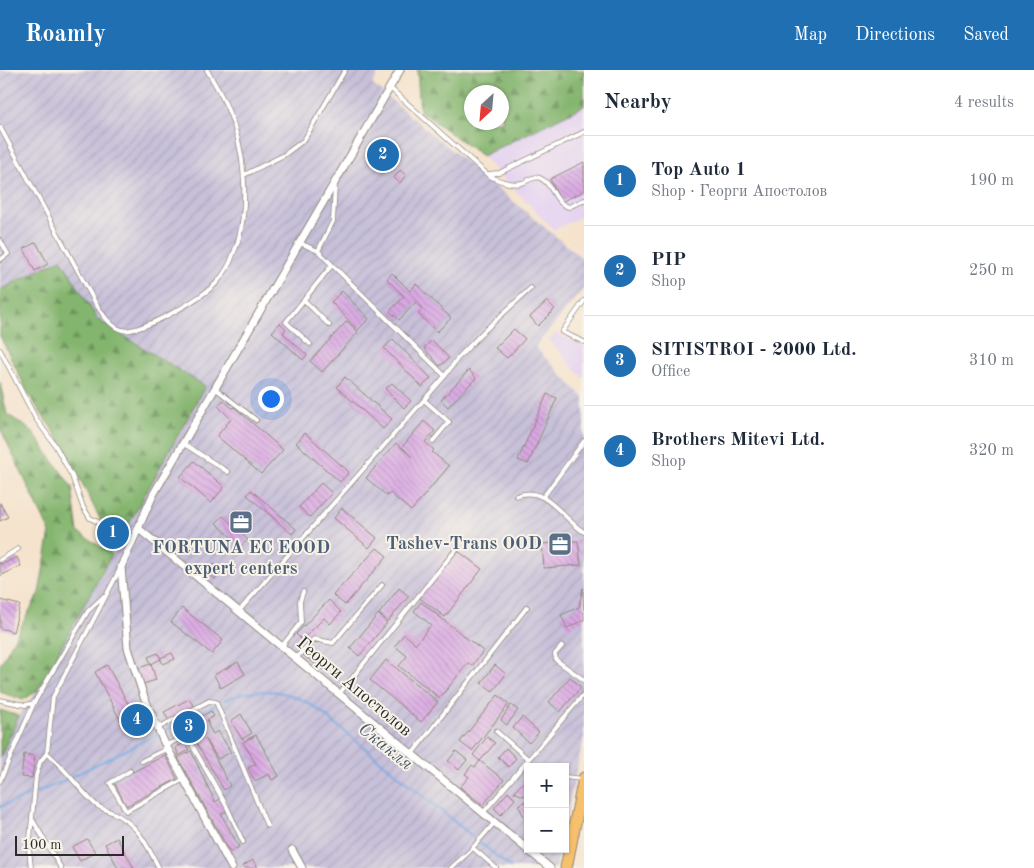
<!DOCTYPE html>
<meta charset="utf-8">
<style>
body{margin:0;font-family:"Old Standard TT",serif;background:#f6f6f7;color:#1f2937}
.controls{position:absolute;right:15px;bottom:15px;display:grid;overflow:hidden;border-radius:0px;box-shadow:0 1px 4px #0004}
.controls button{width:45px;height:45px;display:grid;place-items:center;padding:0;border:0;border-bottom:1px solid #e0e1e3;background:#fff;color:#1f2937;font:25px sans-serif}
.compass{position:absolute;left:464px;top:15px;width:45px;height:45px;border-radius:50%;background:#fff;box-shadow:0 1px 4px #0004;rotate:206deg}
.scale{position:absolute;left:15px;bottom:12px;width:109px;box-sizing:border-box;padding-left:5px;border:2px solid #2b2b2b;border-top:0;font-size:14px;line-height:18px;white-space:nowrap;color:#2b2b2b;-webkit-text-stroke:4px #f7f3e8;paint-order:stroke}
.you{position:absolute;left:270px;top:328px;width:18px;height:18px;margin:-12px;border:4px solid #fff;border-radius:50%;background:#1a73e8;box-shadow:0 0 0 8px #1a73e833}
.badge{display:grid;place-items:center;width:32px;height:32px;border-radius:50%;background:#1f6fb2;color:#fff;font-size:16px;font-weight:700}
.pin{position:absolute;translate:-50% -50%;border:2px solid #fff;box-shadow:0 1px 5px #0006}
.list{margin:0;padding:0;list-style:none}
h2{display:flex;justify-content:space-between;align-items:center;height:65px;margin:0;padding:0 20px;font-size:21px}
h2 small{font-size:16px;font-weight:400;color:#747a83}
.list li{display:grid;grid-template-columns:32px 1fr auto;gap:15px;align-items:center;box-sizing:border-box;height:90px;padding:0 20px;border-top:1px solid #e0e1e3}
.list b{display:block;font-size:19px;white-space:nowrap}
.list p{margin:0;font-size:16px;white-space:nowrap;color:#747a83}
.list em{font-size:16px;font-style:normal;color:#747a83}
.map{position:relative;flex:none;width:584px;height:798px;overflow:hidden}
header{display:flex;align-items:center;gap:30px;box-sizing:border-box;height:70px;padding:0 25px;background:#1f6fb2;color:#fff}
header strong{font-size:24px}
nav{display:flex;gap:28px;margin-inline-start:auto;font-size:18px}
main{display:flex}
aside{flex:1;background:#fff}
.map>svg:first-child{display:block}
</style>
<header>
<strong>Roamly</strong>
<nav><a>Map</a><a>Directions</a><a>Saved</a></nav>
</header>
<main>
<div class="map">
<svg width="584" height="798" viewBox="0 0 584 798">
<defs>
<pattern id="industrial-furrows" width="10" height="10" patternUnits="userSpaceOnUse" patternTransform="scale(1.25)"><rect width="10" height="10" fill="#c7c0d9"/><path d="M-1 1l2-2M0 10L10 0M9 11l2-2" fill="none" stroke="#aba5ba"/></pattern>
<pattern id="forest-firs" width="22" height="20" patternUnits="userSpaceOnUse" patternTransform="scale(1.25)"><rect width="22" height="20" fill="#84b56e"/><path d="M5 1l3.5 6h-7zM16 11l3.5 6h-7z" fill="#6c935b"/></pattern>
<pattern id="building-back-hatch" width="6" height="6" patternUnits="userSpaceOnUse" patternTransform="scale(1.25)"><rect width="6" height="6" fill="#daa9e4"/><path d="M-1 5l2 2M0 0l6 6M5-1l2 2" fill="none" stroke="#b18ab9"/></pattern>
</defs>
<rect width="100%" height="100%" fill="#f7f3e8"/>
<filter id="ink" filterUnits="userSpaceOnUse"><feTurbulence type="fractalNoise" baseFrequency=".02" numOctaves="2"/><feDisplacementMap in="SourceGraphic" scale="10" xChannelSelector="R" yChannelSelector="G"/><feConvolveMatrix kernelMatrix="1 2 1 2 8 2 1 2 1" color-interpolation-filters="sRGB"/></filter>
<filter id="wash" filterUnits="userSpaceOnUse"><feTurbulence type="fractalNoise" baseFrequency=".0096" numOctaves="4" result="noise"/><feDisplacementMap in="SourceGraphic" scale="20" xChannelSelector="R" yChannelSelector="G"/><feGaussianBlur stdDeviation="1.12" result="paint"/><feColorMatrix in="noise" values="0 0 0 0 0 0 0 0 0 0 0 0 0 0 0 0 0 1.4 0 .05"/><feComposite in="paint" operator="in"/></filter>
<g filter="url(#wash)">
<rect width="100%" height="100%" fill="#f5e3cd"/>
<path fill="#e5d3f1" d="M584,36V145L554,160L482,86Z
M556,263L584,276V309L549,270Z"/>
<path fill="url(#industrial-furrows)" d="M0,0H380L372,14L584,190V218L535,277L584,328V667L565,750V697H528V779H559L556,798H0V687L19,646L37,621L205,317L97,250L61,189L0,220Z"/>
<path fill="url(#forest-firs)" stroke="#58704c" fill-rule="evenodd" d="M417,0H584V36L482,86L420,41ZM502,22V52H472V22Z
M61,189L98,250L205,316L126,459L100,449L63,375L30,327L0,266V220Z
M0,312L7,344L31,360L72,417L78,462L112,484L37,621L23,630L0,622V595L39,523L50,462L0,358Z
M0,640L19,646L0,687Z"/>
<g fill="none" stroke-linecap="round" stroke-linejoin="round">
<path stroke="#76a9e2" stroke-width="2" d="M225,630C245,620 275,618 295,627C303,629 309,634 316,638L511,798
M162,662L214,636
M0,737L57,714L158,664"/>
</g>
<g id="blocks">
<path fill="url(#building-back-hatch)" d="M375,77L389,85L387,89L392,92L386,102L367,92L368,89H373Z
M584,92V121L561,132L550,109Z
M400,100L406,105L400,113L394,108Z
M36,172L48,194L35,201L24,179Z
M392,203L410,221L416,214L451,248L437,262L418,244L422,239L416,232L399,250L390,241L404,226L387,209Z
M342,221L369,249L358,260L331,232Z
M547,231L555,239L538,256L530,247Z
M347,251L358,262L322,302L310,291Z
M280,253L286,259L283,263L307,285L303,290L272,262Z
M514,259L525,269L507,288L495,278Z
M393,269L431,308L422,317L384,278Z
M432,270L449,288L440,296L424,278Z
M469,300L476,308L448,337L441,330Z
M345,307L392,349L383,359L337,317Z
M392,313L411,331L404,338L385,319Z
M547,324L557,328L528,394L518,390Z
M223,330L232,338L234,337L283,380L261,404L217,366L231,349L218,336Z
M424,351L435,361L425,372L434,380L432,382L449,396L411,441L390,423L387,426L366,408L396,373L412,387L402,377Z
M305,363L349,402L340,412L296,373Z
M194,391L224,417L211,433L180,407Z
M321,413L332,423L310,447L299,437Z
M251,420L296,459L292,464L247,425Z
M0,433L8,447L0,451Z
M342,438L377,468L369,478L334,448Z
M223,446L248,470L241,476L216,453Z
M574,471H578L581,495L544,498L542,474Z
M377,478L387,486L345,535L333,525Z
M454,478L482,499L445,547L417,526Z
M17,487L21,496L0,506V493L3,494Z
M214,494L222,499L215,509L207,503Z
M399,518L409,526L388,551L379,544Z
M583,518L584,550L567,558L561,545L579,537Z
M0,530L20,535L13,562L0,558Z
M329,530L341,542L330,554L324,548L302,570L296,564Z
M421,532L483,581L472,596L468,593L440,628L399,596L407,586L395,576L404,564L416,574L431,555L414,541Z
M182,538L223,570L212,584L171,552Z
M378,544L387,553L359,586L350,578Z
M308,579L327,595L323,600L303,585Z
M158,583L161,589L151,594L148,587Z
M172,583L175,589L163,594L160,588Z
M386,590L438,632L421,652L370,610Z
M238,592L245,604L221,618L214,605Z
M151,594L156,610L143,614L138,598Z
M107,595L139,654L126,661L95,602Z
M495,595L506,604L493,621L481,613Z
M570,607L581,617L560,642L549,632Z
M498,625L509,634L472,681L460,672Z
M189,629L194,637L169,651L164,642Z
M511,635L518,640L507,655L501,650Z
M211,641L214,646L207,650L209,657L213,664L218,661L231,682L218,689L205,668L230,716L224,720L196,672L199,671L192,658L182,663L179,659Z
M241,644L252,663L242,669L231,651Z
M522,647L539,662L529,673L513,658Z
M256,665L279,706L272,710L269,704L255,711L248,698L256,694L243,672Z
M487,667L495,673L480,691L473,685Z
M185,673L189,680L178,686L176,677Z
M506,678L516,688L509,697L498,687Z
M191,681L215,732L220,729L227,741L221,744L239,777L230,782L178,688Z
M456,681L467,690L459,700L448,691Z
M24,684L35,686L32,708L21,707Z
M165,685L177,709L126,736L114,712Z
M480,691L504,710L483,735L460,717L469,707L465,704L472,695L475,697Z
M528,707V723L524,726L514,722Z
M508,722L515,729L501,745L494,738Z
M528,730V754L518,735Z
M117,768L134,798H118L105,774Z
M87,769L95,782L80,791L72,777Z
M253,790L258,798H245L243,796Z"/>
</g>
</g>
<g filter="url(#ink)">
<use href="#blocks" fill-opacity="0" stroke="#90877c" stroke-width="1"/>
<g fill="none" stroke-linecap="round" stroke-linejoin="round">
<g stroke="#90877c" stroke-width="5.5">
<path id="service" d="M390,18L487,104L499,103L584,62
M0,57L96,234C103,244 110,257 122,260C139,265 207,226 218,211C224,204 230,194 233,185C251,143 246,81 228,40C223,26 214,13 207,0
M244,105L284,85L304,70L345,0
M488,105C496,110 512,116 522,113C528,112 532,105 540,108C554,114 553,133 569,137L584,130
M0,170L8,184L0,190
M300,173L318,181L445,306
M318,181L333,151L335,115
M304,230L329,255
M584,231L562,262L584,272
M310,274L286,252L332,195
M0,280L36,349L55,375L72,406L83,437L90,448L118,462L133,473
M216,319L256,350
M424,330L449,352L433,371
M184,374L228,402
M516,426C546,414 561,448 584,462
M544,426L584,371
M0,490L18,479
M239,541L445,306L457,289L484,261L531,218
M282,576L301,552L300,531L303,522
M562,576L555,584L556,590L584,610
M296,588L314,569L333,573L382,515
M339,624L458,477
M0,630L25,635L34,633L88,541L103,527
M158,658L209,631L216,632L267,756
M496,661L528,689
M166,675L187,666L227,737L243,772
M47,683C65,698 78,718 95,734C102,740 112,741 119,746C141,759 147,776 159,798
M412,684L527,537
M142,691L168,678
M130,701L110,713L126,741L184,709
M565,707L582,709
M0,711L34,633
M483,743L584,624
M32,749L61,798
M473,778L496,798
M31,798L29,779L36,706L40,692L47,683L53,627L120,499
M451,798L469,782L495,752"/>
</g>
<g stroke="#90877c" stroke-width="9">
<path id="minor" d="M139,459L550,798
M292,780L302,798
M232,798L164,672L144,627L128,578L121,497L153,425L400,0"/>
</g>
<g stroke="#90877c" stroke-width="13">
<path id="primary" d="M566,798L584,708"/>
</g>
<use href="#service" stroke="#fff" stroke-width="4"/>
<use href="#minor" stroke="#fff" stroke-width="7"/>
<use href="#primary" stroke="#f7c06c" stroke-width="11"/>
</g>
</g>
<defs>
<g id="office-square" transform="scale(1.25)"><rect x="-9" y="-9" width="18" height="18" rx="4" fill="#5c6f8a" stroke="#f7f3e8"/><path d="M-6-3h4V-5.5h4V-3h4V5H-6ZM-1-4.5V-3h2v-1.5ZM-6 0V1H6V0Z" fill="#fff"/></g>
</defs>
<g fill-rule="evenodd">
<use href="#office-square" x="241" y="452"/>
<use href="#office-square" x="560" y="474"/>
</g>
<g text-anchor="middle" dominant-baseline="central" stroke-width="4" stroke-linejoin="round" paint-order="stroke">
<g font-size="18" font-weight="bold" fill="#4e5e75" stroke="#f7f3e8" text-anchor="end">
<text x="542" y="474">Tashev-Trans OOD</text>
<text x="241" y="478" text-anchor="middle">FORTUNA EC EOOD<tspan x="241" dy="21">expert centers</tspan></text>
</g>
<g font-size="18" fill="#2b2b2b" stroke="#f7f3e8">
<text transform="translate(354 617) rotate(40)">Георги Апостолов</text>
</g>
<g font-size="19" font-style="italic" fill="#45576b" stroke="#f7f3e8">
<text transform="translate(385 677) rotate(39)">Скакля</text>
</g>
</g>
</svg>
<div class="controls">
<button>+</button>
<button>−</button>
</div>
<svg class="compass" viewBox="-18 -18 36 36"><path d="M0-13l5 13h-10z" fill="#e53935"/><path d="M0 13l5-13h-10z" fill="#747a83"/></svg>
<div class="scale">100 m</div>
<div class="you"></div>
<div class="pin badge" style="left:113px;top:463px">1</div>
<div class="pin badge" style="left:383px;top:85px">2</div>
<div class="pin badge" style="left:189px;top:657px">3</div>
<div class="pin badge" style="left:137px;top:650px">4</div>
</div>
<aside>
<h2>Nearby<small>4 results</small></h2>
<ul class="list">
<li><span class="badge">1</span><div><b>Top Auto 1</b><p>Shop · Георги Апостолов</p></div><em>190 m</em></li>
<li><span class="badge">2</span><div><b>PIP</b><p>Shop</p></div><em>250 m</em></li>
<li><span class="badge">3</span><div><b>SITISTROI - 2000 Ltd.</b><p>Office</p></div><em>310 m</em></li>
<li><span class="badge">4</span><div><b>Brothers Mitevi Ltd.</b><p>Shop</p></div><em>320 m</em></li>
</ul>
</aside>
</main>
